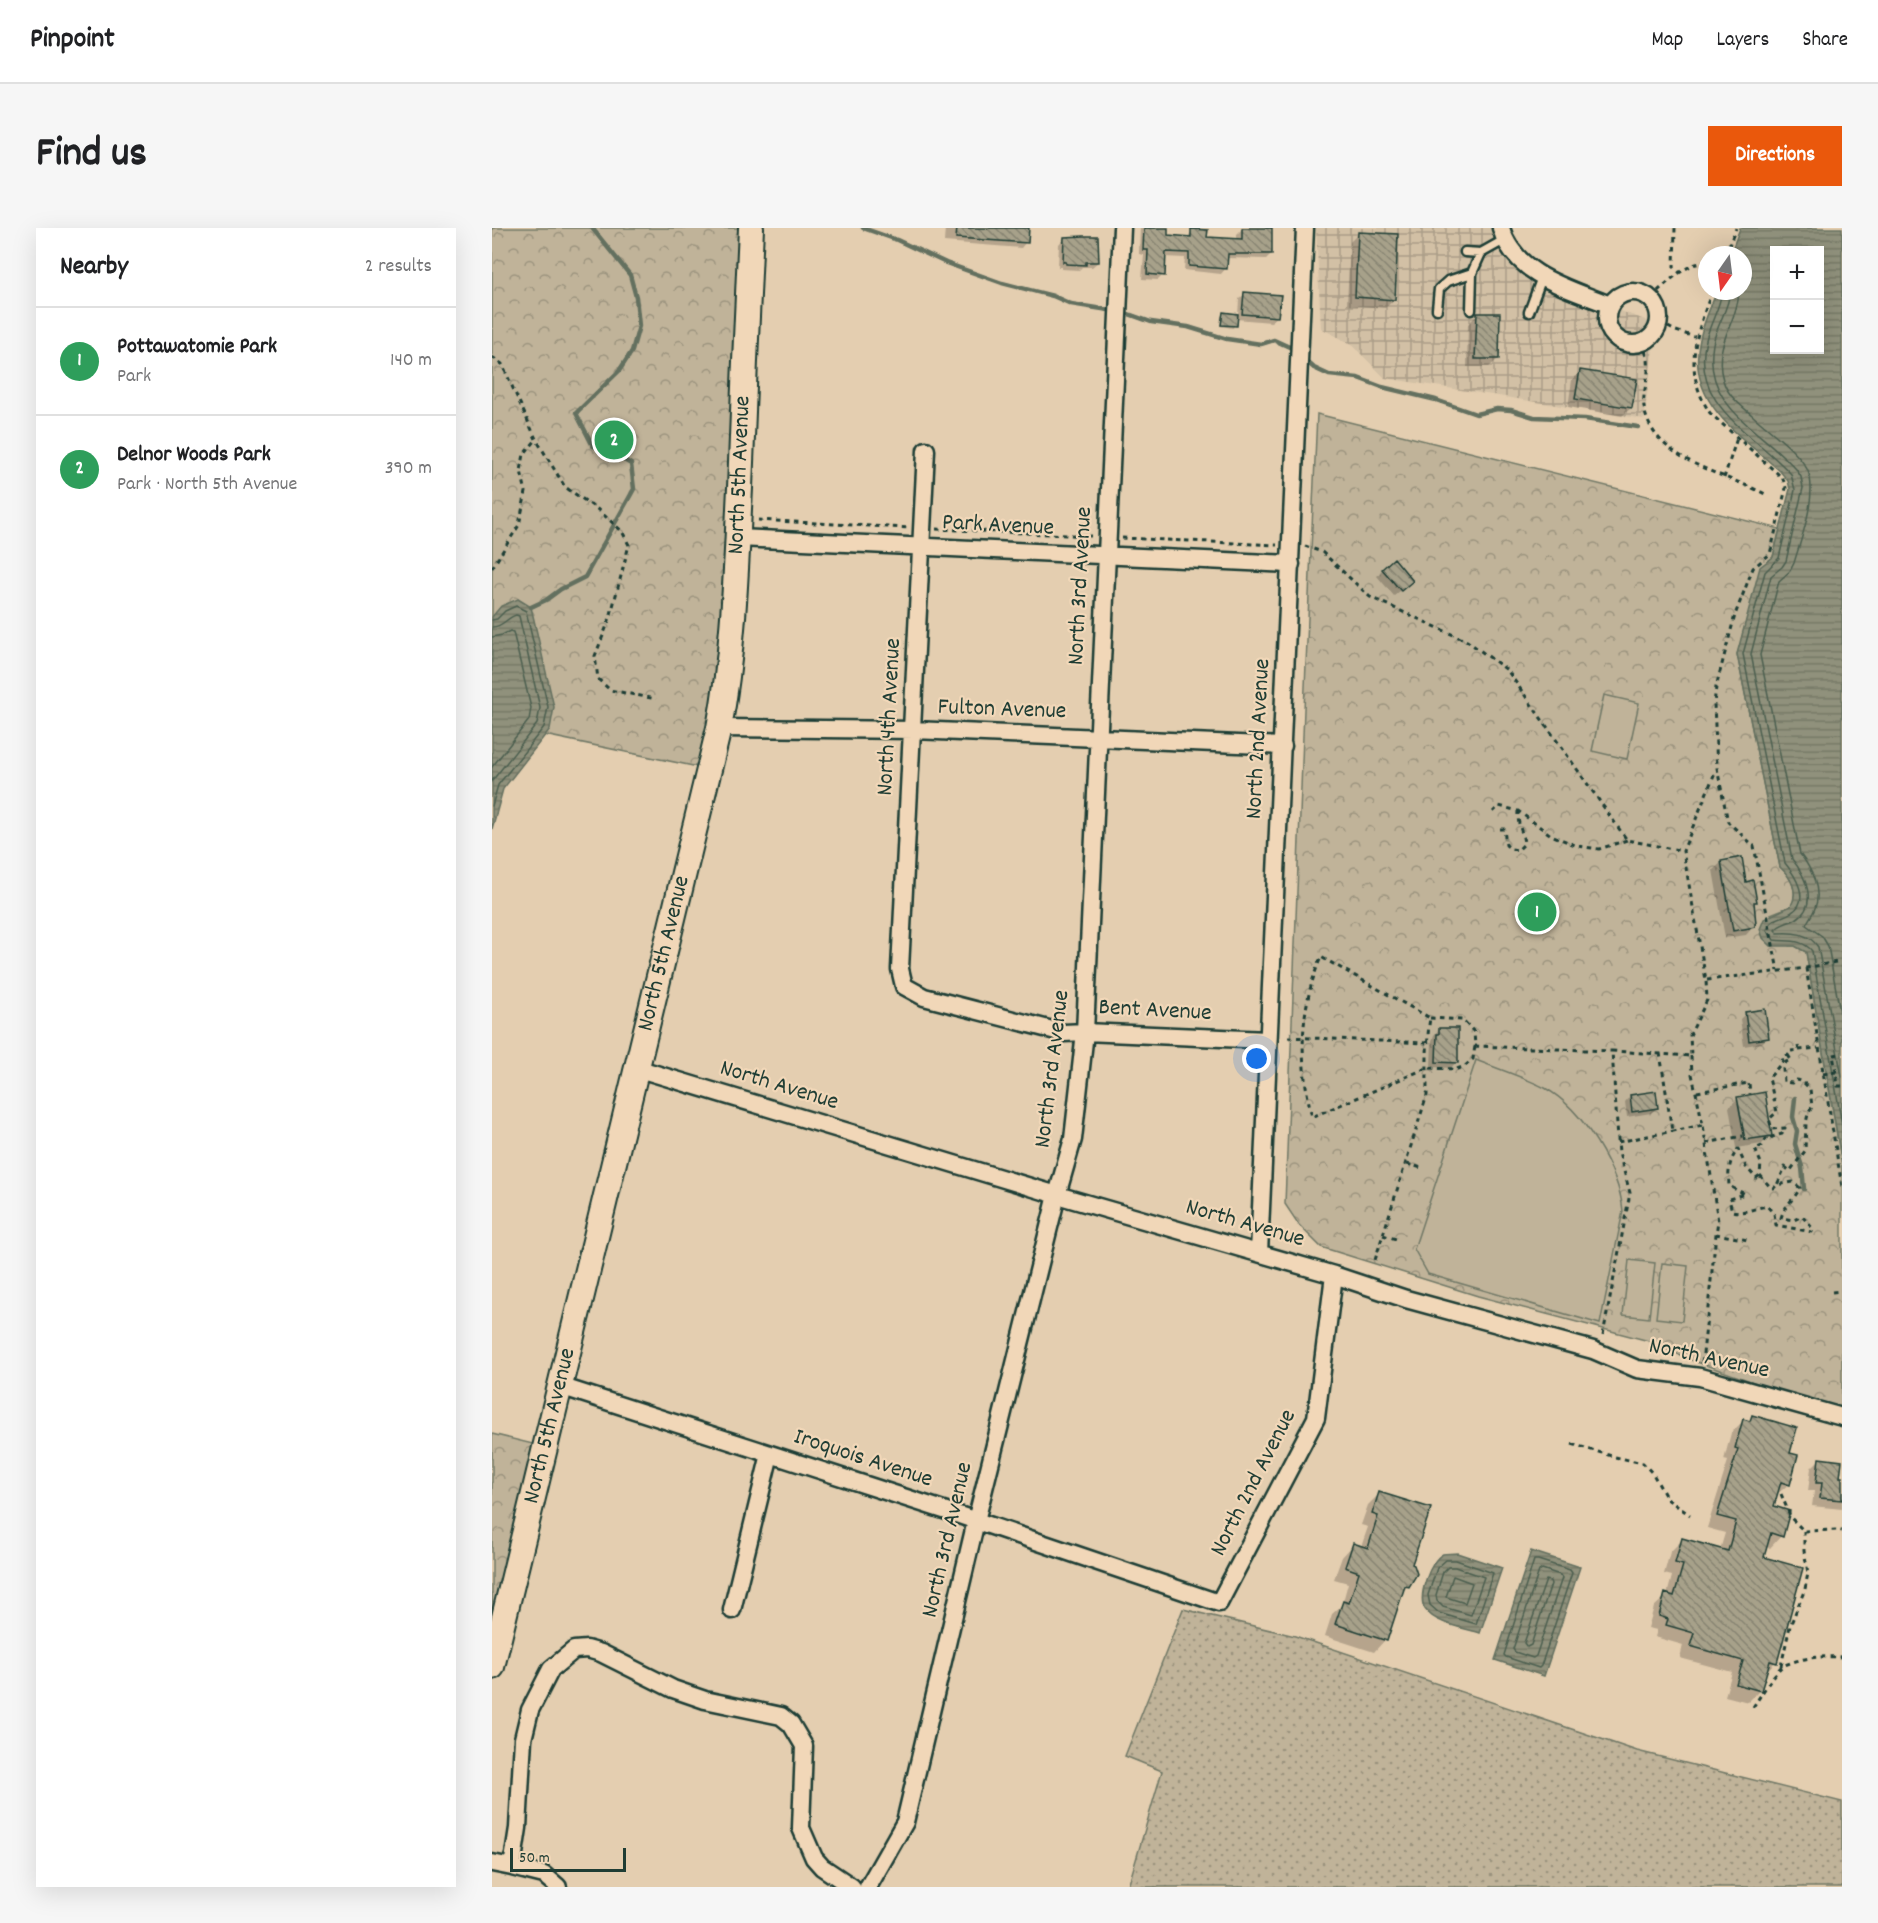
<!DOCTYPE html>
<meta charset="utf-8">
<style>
body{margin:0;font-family:Dekko,sans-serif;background:#f6f6f6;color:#202124}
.controls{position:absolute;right:18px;top:18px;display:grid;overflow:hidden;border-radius:0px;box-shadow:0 6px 24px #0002}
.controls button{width:54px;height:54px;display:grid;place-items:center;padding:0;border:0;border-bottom:2px solid #e0e0e0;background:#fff;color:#202124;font:30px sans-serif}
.compass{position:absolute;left:1206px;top:18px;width:54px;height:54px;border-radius:50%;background:#fff;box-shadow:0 6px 24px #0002;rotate:194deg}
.scale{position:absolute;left:18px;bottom:15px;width:116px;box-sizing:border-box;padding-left:6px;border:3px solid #1f3d34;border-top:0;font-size:16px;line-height:21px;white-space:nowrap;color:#1f3d34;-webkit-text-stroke:4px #f1d7b8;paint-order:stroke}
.you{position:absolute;left:765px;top:831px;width:21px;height:21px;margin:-15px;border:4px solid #fff;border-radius:50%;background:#1a73e8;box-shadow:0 0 0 9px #1a73e833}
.badge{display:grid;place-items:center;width:39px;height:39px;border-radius:50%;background:#ea580c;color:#fff;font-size:20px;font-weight:700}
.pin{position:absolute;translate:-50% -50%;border:3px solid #fff;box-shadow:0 2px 6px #0006}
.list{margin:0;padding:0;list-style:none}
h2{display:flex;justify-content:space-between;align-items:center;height:78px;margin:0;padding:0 24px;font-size:26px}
h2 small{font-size:20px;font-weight:400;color:#757577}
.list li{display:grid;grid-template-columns:39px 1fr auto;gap:18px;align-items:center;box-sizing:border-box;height:108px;padding:0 24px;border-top:2px solid #e0e0e0}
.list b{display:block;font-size:22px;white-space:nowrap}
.list p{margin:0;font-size:20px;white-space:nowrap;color:#757577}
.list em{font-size:20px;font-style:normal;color:#757577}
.map{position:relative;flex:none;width:1350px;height:1659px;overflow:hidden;border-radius:0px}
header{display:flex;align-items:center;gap:36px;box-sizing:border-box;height:84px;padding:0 30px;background:#fff;border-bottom:2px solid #e0e0e0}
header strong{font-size:28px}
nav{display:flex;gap:33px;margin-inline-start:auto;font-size:21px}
.intro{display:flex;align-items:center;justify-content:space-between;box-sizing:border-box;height:144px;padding:0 36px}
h1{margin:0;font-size:42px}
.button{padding:15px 27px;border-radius:0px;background:#ea580c;color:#fff;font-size:21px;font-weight:700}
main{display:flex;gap:36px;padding:0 36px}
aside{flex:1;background:#fff;border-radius:0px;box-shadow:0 6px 24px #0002}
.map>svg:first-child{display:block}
</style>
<header>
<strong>Pinpoint</strong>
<nav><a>Map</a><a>Layers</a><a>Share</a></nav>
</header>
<div class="intro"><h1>Find us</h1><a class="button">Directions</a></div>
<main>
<aside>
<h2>Nearby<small>2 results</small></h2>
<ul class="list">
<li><span class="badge" style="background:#2e9e5b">1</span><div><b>Pottawatomie Park</b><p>Park</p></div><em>140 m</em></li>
<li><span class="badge" style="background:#2e9e5b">2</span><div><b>Delnor Woods Park</b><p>Park · North 5th Avenue</p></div><em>390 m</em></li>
</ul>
</aside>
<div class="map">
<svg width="1350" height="1659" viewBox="0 0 1350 1659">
<defs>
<pattern id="industrial-grid" width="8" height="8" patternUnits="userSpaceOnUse" patternTransform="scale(1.5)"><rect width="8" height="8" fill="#d2c0a5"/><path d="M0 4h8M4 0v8" fill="none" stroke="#aa9d87"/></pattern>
<pattern id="grass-dots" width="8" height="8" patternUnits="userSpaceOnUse" patternTransform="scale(1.5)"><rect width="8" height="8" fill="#c0b399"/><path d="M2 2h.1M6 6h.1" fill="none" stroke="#9b937e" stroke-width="1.8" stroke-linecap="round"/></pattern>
<pattern id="forest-crowns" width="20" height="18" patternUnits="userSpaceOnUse" patternTransform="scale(1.5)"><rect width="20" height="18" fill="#c0b399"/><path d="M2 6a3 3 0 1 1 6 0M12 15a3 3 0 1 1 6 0" fill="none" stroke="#9b937e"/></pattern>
<pattern id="water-rules" width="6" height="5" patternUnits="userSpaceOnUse" patternTransform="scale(1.5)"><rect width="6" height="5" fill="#90917b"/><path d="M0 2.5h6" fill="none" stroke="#757866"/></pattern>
<pattern id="building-back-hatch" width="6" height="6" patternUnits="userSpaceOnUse" patternTransform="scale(1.5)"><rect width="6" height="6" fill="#a7a18a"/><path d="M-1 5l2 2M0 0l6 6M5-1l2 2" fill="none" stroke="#878472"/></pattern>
</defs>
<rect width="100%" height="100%" fill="#e4ceb0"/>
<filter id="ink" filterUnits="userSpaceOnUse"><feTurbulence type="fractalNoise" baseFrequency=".0167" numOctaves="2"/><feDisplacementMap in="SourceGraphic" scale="12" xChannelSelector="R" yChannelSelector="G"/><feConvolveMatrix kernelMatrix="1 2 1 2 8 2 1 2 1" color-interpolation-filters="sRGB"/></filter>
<g filter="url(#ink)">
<path fill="url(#industrial-grid)" d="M824,0H1001L1047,53L1164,96L1152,191L893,150L860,117L829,100Z"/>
<path fill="url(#grass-dots)" stroke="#707866" stroke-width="1.5" d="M691,1381L803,1408L1145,1523L1350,1574V1659H636L670,1543L633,1528Z"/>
<path fill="url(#forest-crowns)" stroke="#707866" stroke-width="1.5" d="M0,0H252L234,425L211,540L0,496Z
M825,186L1288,301L1281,329L1245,426L1288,639C1299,649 1307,664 1299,678L1279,686L1297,718H1303L1314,724L1350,936V1185L1199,1132L1157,1113L986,1068L829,1019L807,997L793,976L812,482Z
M0,1206L45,1217L0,1399Z"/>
<path fill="#c0b399" stroke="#707866" stroke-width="1.5" d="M1112,467L1147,475L1135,531L1100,523Z
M984,832C1006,841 1032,849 1053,860C1091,881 1127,942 1131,983L1108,1096L936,1046L922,1021Z
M1137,1032L1163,1035L1157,1090L1131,1087Z
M1170,1035L1196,1038L1190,1093L1164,1090Z"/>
<path fill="url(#water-rules)" stroke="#636f5f" stroke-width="1.5" fill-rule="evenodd" d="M1248,0H1350V936L1314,724L1303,718H1279L1271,710L1268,701L1272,691L1299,678C1307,664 1299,649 1288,639L1245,426L1268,339L1281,329L1298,261L1296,253L1288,243C1248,207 1193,174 1208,111C1211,95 1219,78 1225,63H1251V27H1238ZM1328,22V122H1282V22Z
M26,371L39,379L62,479L58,501L11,561L0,601V389L9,378Z
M1039,1323L1088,1339L1052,1448L1003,1432Z
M965,1325L1010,1340L988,1405C972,1400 943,1396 933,1381C925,1369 938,1332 951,1326C954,1325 961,1326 965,1325Z"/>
<path fill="#0003" d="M453,0H535L534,14L529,20L452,14Z
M648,0H673L674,9L695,10L700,3L714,10L745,13V6L750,1L779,26L774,31L734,30V40L729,46L692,42L693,30L673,29L671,47L666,52L650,51L652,27L647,26Z
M866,6L902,72L893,80L855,77L858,14Z
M572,10L606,34L600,39H590L587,42L569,41V39H566L567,16Z
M753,66L785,89L779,94L744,91L741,100L728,98L729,88L731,86L746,87L747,71Z
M985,87H1006V131L997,139H975L976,96Z
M1088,144L1139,180L1130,188L1076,179L1080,152Z
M902,332L914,358L902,368L885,348Z
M1230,634L1253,655L1263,673L1260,676L1262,698L1254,707L1233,710L1221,642Z
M1253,786L1276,809L1270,815L1252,818L1248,791Z
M947,801L964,834L959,840L939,839L940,813L942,807Z
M1138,868L1165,880L1159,885L1135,889L1133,874Z
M1246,870L1278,908L1270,916L1244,920L1237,879Z
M1261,1188L1296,1226L1297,1256L1284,1267L1281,1279L1289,1308L1278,1320L1274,1319L1271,1330L1283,1434L1273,1445L1268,1462L1256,1474L1233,1468L1240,1444L1188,1430L1191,1417L1163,1409L1165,1402L1156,1400L1162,1379L1175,1367L1180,1348L1172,1346L1178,1324L1190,1312L1228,1322L1233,1305L1215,1300L1236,1233L1232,1232L1239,1205L1251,1193L1255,1194Z
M1327,1232L1346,1250L1350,1251V1281L1320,1278L1322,1263H1316L1319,1240Z
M888,1265L919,1337L916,1358L909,1365L893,1412L882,1424L833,1408L840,1386L850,1377L856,1355L842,1351L850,1329L861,1317L869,1319L876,1299L869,1297L876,1277Z"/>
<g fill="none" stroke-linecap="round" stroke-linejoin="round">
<path stroke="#4c5f50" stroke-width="1.5" d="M1230,63C1228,80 1218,95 1214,112C1198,178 1262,205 1299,246L1303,262L1287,330L1273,344L1251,426L1293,635C1303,647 1319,672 1300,684C1290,691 1279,689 1275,702L1282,712C1296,714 1309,710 1320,723L1350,897
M1238,63C1237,81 1224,98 1221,116C1210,179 1269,201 1304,241L1309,249L1311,260L1294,333L1290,339L1279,348L1259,426L1300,631C1313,647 1327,677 1304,691C1297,695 1287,696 1283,702L1286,705C1301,704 1317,705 1326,719L1350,849
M1247,63C1246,94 1220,117 1231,152C1235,167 1248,177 1260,187C1276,202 1305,222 1315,241C1327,264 1309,311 1302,335L1298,343L1287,353L1268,427L1308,626C1319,640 1330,662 1323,680C1321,686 1316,692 1314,697L1330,708L1336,718L1350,795
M0,392L5,391L13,383L24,378L34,383L56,479L52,499L6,557L0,578
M0,399C11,399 14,390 24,387L27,388L48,480L45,496L0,553
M0,409L10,407L18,403L21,404L39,480L37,492L0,539
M954,1332H964L1001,1345L984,1396L947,1385L938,1377L936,1367L945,1340Z
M1042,1332H1046L1078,1342L1080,1345L1049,1438L1047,1440L1014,1429L1012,1427Z
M956,1339H963L992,1349L979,1387L951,1379L945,1373L944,1367L951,1344Z
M1050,1341L1068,1347L1070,1350L1044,1428L1041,1430L1023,1424L1021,1421L1047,1343Z
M961,1348L980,1355L973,1375L954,1369Z
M1054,1352L1058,1353L1059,1356L1039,1417L1035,1419L1032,1415Z"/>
<path stroke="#636f5f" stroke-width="4.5" d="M371,0L405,12L454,35L510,55L561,68L579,76L623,83
M631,84L659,94L696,99L735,111L769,116L782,112L804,122
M811,130L822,140L837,147L866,150L890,159L944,172L984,186L1005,181L1019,182L1042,189L1093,191L1146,199
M39,379L54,372L69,361L93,349L142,261L139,236L115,222L101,218L84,185L127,143L140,123L147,98L144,69L138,47L100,0
M1303,870L1301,889L1305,903L1303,916L1310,939L1312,961"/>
</g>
<path fill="url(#building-back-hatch)" stroke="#1f3d34" stroke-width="1.5" d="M465,0H537L536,15L464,10Z
M652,0H676V7L699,9V1L716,2L715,9L750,11V0H780V26H736L735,41L697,38V25L674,24L673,48L655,46L656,22H651Z
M866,4L906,6L903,72L863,69Z
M592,8H606L607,34H594V37L574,36V34H571L572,9Z
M752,64L789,67L786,89L750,86Z
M731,84L746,86L745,98L729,97Z
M985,85H1008L1007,131H983Z
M1088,142L1145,151L1140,180L1083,171Z
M902,330L921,353L909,363L890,341Z
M1250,629L1254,654L1261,652L1265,674H1262L1264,696H1263V699L1241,703L1229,633Z
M1273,781L1277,810L1257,813L1253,784Z
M947,800H966V835L944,834L945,806H947Z
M1164,863L1166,880L1140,884L1138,867Z
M1273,864L1280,908L1253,912L1245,869Z
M1260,1187L1305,1200L1298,1225L1306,1227L1298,1257L1289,1254L1282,1278L1298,1283L1291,1309L1279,1305L1272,1329L1311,1340L1285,1435L1278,1433L1269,1463L1244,1456L1251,1433L1198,1418L1202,1405L1174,1397L1176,1391L1167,1388L1173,1365L1182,1368L1191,1337L1183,1335L1190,1310L1236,1323L1244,1293L1225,1288L1246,1221L1243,1220L1251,1191L1258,1193Z
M1327,1230L1350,1233L1348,1249H1350V1272L1328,1270L1330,1255H1324Z
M887,1264L939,1280L920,1336L922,1337L925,1346L917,1359L913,1358L895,1413L843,1396L851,1373L857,1375L867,1344L853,1339L861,1315L876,1320L886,1288L880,1286Z"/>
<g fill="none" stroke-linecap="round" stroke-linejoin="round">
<g stroke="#1f3d34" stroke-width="13">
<path id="lane" d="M973,24L989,25L1014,11
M945,81L947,61L956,53L980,45
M979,82L980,45L989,25
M1037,84L1050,49"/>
</g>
<g stroke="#1f3d34" stroke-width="21">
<path id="street" d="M1009,0C1022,47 1078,61 1118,77
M1115 90a26 26 0 1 1 52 0a26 26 0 1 1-52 0Z
M434,222L408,741L412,758L432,769L572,805L593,804L775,812
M246,310L799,336
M227,500L422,502L791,518
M144,840L565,967L842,1047L914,1071L1101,1122L1145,1141L1208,1149L1350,1189
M767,1025L813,0
M68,1158L467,1287L727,1375L824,1190L842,1047
M240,1382L278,1226
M0,1635L20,1639L26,1600L31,1511L38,1482L59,1441L82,1422L95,1421L109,1425L181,1461L213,1472L289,1488L299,1496L312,1518L309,1600L322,1630L330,1639L360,1659
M20,1639L52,1647L66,1659
M376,1659L413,1594L484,1293L565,967L581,911L593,804L630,0"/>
</g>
<g stroke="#1f3d34" stroke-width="28">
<g id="secondary">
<path id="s1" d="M0,1439L227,500C242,421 244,340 248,260C251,173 255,87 259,0"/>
</g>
</g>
<path stroke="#1f3d34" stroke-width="3" stroke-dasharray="4.5 4.5" stroke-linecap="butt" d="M1183,0L1182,39L1187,44
M1233,27L1244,0
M1251,45L1260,49
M1220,63C1204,107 1190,142 1218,185L1284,244L1291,251L1294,260L1278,326L1261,340L1243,387L1224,459L1222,476L1225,540L1236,594L1262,618L1286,743
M1159,69C1172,58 1196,32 1215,35
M1168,95L1184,103L1203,109
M1150,115C1152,120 1155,127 1156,132C1158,148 1150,164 1152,179C1160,233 1236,246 1275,267
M0,129L10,136L44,211L73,259L105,281L130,303L137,317L118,390L103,428L106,451L118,462L164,471
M1232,250L1245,210
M266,292L417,300
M444,301L599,308
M630,310L785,317
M813,318L830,324L878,369L975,413L1015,442L1135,612L1191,623
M0,340L27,297L34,264L29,243L32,226L44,212
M1001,584L1007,578L1026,583L1059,607L1085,618L1107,621L1135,612
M1008,601H1012L1014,617L1019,621L1026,622L1032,616C1031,603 1025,597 1026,583
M1314,740L1350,959
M1215,752L1314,740L1344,734
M938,790L971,792L982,804L983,818L1120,823
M796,809L934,815
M1307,822L1326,820
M1299,823L1307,822L1306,818
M1168,825L1180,903
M1296,827L1299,832L1294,834L1291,841L1292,854L1300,855L1303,852C1310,852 1313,856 1318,861L1320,879L1316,886L1314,895L1313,923L1298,943L1293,939L1285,957L1301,954L1308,960C1302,972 1293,976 1289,990L1302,992L1310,988L1321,1001L1320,1004L1284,997L1282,986L1275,978C1262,980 1253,986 1240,983L1237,971L1253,966L1237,958C1236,943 1237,933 1246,921L1254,939L1264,950L1268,947L1269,935L1263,921L1270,918L1274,911L1278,912L1280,909L1290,906L1293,900L1280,901L1277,891L1285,884L1277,850L1291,833L1290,830Z
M1199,828L1200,846L1211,897L1226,993L1224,1006L1256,1012
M1344,844L1341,827L1349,826
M1331,846L1344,844L1346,858H1350
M1205,864L1257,855L1258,866
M1126,914L1211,897
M1214,915L1251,908
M915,936L930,940
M1268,947L1279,960H1282L1285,957
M891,1007L907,1012
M883,1032L935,867C935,841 934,816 938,790L829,729C807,781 807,835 820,889L935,840L965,841L973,838L981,831L983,818
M1340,1064L1350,1063
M1111,1107L1138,965L1127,925L1120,823L1199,828L1198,807L1215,772L1214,752L1191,623L1224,542
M1210,1135L1224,1006
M1080,1216L1123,1229L1151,1235L1161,1246L1175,1271L1198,1287
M1289,1266L1299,1290L1312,1303L1346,1302L1350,1303
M1289,1438L1298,1398L1313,1361L1316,1345L1312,1323V1303
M1261,1479C1266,1472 1285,1440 1291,1438C1310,1429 1329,1428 1350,1429"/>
<use href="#lane" stroke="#f1d7b8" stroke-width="8"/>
<use href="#street" stroke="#f1d7b8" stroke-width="16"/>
<use href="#secondary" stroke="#f1d7b8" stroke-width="24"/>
</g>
</g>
<g text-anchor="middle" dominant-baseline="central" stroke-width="4.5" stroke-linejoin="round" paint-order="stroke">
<g font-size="24" fill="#1f3d34" stroke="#f1d7b8">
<text stroke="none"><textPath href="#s1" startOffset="1220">North 5th Avenue</textPath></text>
<text transform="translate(506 298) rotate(3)">Park Avenue</text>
<text transform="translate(589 358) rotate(-87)">North 3rd Avenue</text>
<text transform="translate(510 482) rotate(2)">Fulton Avenue</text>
<text transform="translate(398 489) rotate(-87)">North 4th Avenue</text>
<text transform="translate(767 511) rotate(-87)">North 2nd Avenue</text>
<text stroke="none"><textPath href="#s1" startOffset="734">North 5th Avenue</textPath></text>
<text transform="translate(663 783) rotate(3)">Bent Avenue</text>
<text transform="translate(561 841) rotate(-83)">North 3rd Avenue</text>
<text transform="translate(287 858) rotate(17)">North Avenue</text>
<text transform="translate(753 996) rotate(16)">North Avenue</text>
<text transform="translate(1217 1131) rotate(12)">North Avenue</text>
<text stroke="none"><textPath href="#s1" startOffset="248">North 5th Avenue</textPath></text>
<text transform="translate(371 1231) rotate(18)">Iroquois Avenue</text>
<text transform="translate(762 1255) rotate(-63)">North 2nd Avenue</text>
<text transform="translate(456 1312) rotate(-77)">North 3rd Avenue</text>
</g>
</g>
</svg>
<div class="controls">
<button>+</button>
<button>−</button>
</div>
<svg class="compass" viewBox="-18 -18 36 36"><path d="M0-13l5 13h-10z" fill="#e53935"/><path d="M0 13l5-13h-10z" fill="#757577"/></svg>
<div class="scale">50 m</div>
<div class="you"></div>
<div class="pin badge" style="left:1045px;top:684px;background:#2e9e5b">1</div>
<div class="pin badge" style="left:122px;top:212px;background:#2e9e5b">2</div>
</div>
</main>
